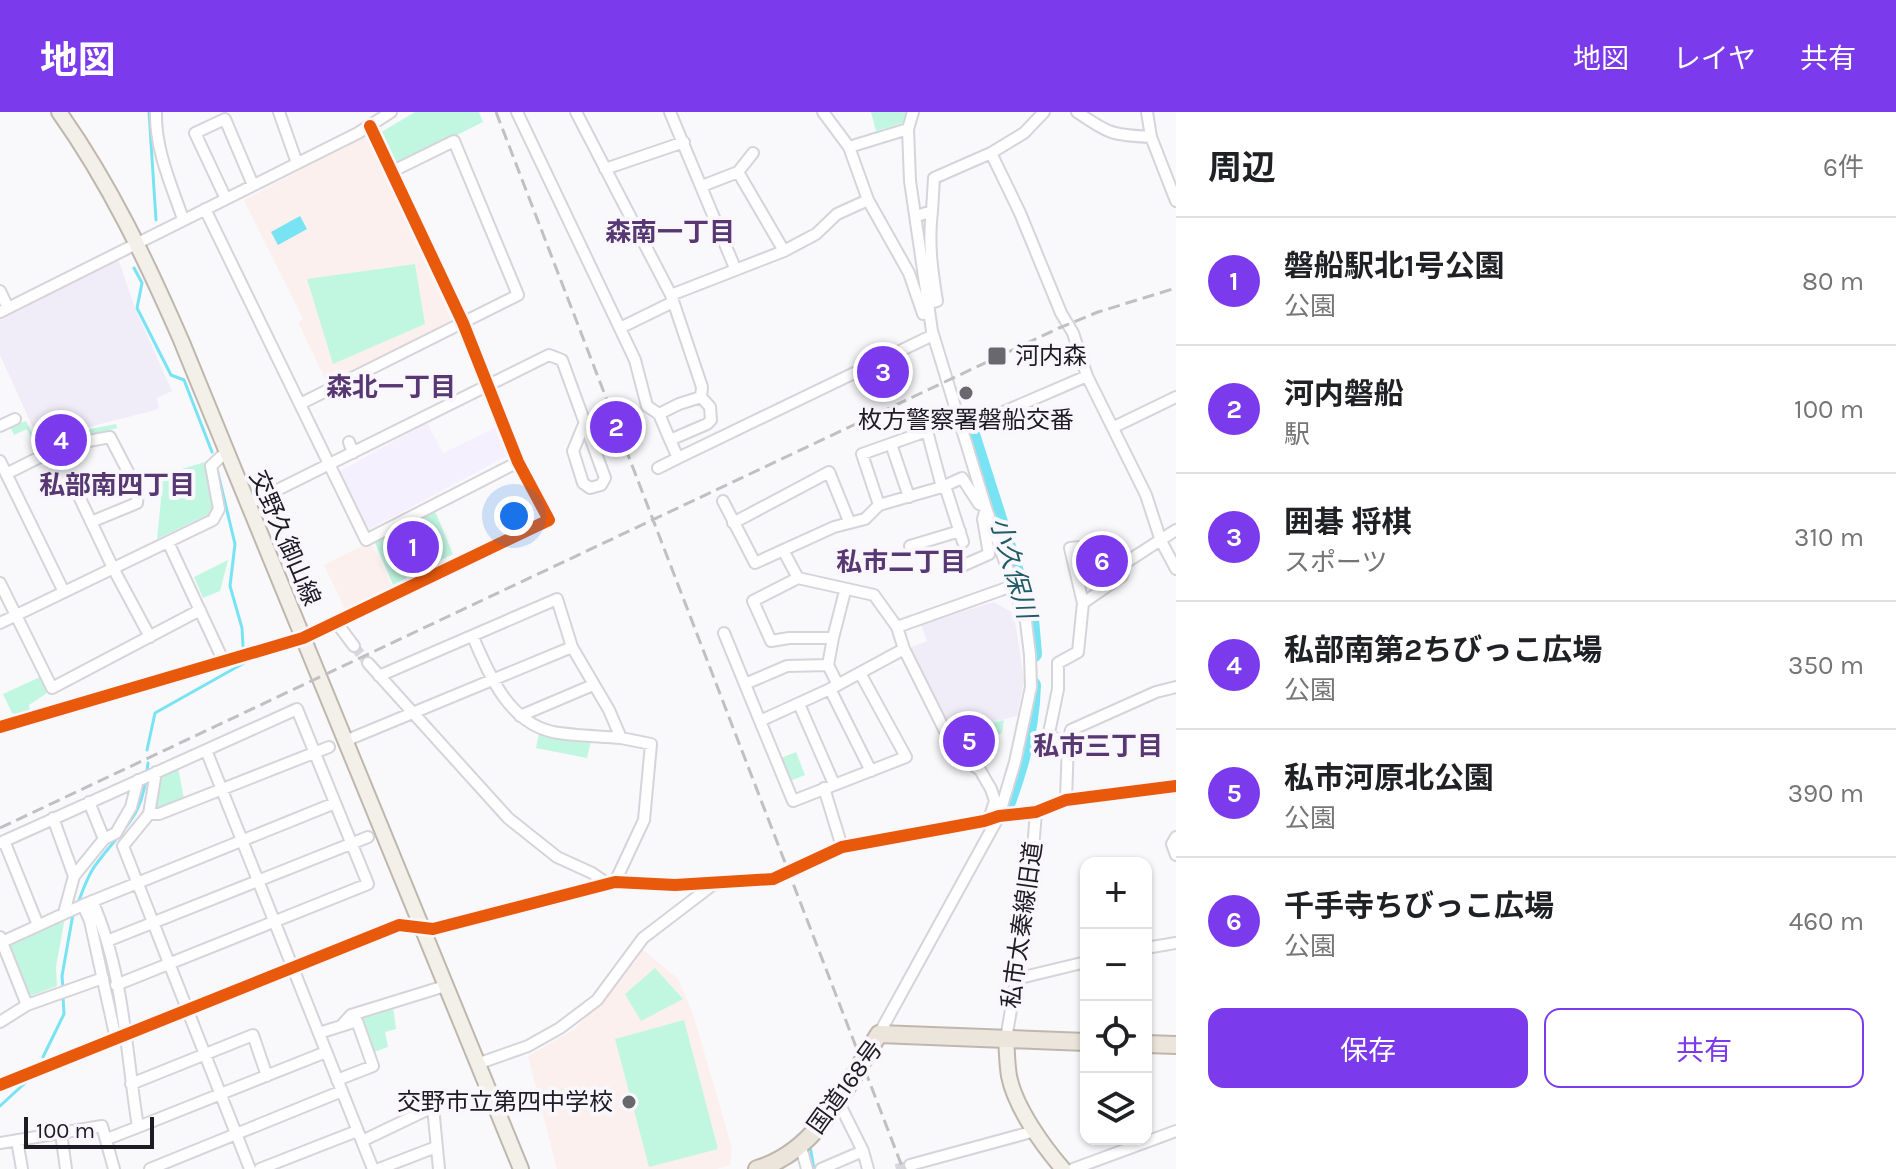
<!DOCTYPE html>
<html lang="ja">
<meta charset="utf-8">
<style>
body{margin:0;font-family:Karla,"Noto Sans JP",sans-serif;background:#f2f2f2;color:#202124}
.controls{position:absolute;right:24px;bottom:24px;display:grid;overflow:hidden;border-radius:16px;box-shadow:0 2px 6px #0004}
.controls button{width:72px;height:72px;display:grid;place-items:center;padding:0;border:0;border-bottom:2px solid #e0e0e0;background:#fff;color:#202124;font:40px sans-serif}
.scale{position:absolute;left:24px;bottom:20px;width:130px;box-sizing:border-box;padding-left:8px;border:4px solid #1d1b24;border-top:0;font-size:22px;line-height:28px;white-space:nowrap;color:#1d1b24;-webkit-text-stroke:6px #f9f7fc;paint-order:stroke}
.you{position:absolute;left:514px;top:404px;width:28px;height:28px;margin:-20px;border:6px solid #fff;border-radius:50%;background:#1a73e8;box-shadow:0 0 0 12px #1a73e833}
.badge{display:grid;place-items:center;width:52px;height:52px;border-radius:50%;background:#7c3aed;color:#fff;font-size:26px;font-weight:700}
.pin{position:absolute;translate:-50% -50%;border:4px solid #fff;box-shadow:0 2px 8px #0006}
.list{margin:0;padding:0;list-style:none}
h2{display:flex;justify-content:space-between;align-items:center;height:104px;margin:0;padding:0 32px;font-size:34px}
h2 small{font-size:26px;font-weight:400;color:#757577}
.list li{display:grid;grid-template-columns:52px 1fr auto;gap:24px;align-items:center;box-sizing:border-box;height:128px;padding:0 32px;border-top:2px solid #e0e0e0}
.list b{display:block;font-size:30px;white-space:nowrap}
.list p{margin:0;font-size:26px;white-space:nowrap;color:#757577}
.list em{font-size:26px;font-style:normal;color:#757577}
.actions{display:flex;gap:16px;padding:24px 32px}
.actions a{flex:1;padding:18px 0;border:2px solid #7c3aed;border-radius:16px;text-align:center;font-size:28px;color:#7c3aed}
.actions .main{background:#7c3aed;color:#fff}
.icon{flex:none;width:44px;height:44px;fill:none;stroke:currentColor;stroke-width:2;stroke-linecap:round;stroke-linejoin:round}
.map{position:relative;flex:none;width:1176px;height:1057px;overflow:hidden}
header{display:flex;align-items:center;gap:48px;box-sizing:border-box;height:112px;padding:0 40px;background:#7c3aed;color:#fff}
header strong{font-size:38px}
nav{display:flex;gap:44px;margin-inline-start:auto;font-size:28px}
main{display:flex}
aside{flex:1;background:#fff}
.map>svg:first-child{display:block}
</style>
<header>
<strong>地図</strong>
<nav><a>地図</a><a>レイヤ</a><a>共有</a></nav>
</header>
<main>
<div class="map">
<svg width="1176" height="1057" viewBox="0 0 1176 1057">
<rect width="100%" height="100%" fill="#f9f8fb"/>
<path fill="#f4f0fd" d="M427,311L443,341L495,316L507,344L366,419L338,360Z"/>
<path fill="#f0edf8" d="M118,146L135,196L172,279L157,286L159,297L77,318L40,331L0,243V205Z
M994,490L1013,501L1017,521L1024,569L1017,604L952,620L910,536L927,529L921,512Z"/>
<path fill="#fbf0ed" d="M366,24L451,207L447,213L327,271L298,210L303,207L244,88Z
M370,430L393,476L346,499L324,453Z
M642,837L678,867L693,902L732,1036L730,1053L716,1057H557L528,944L575,917L635,850Z"/>
<path fill="#c1f7e1" d="M415,0H479L483,10L399,52L391,50L378,22Z
M871,0H908L903,11L876,19Z
M415,152L425,212L333,252L307,167Z
M26,309L38,333L80,319L116,312L117,316L51,333L38,340L27,317L14,323L10,315Z
M205,350L213,400L157,427L161,388L158,364Z
M434,397L453,442L393,473L374,428Z
M228,448L220,479L203,486L194,465Z
M40,565L47,581L29,593L30,601L20,604L12,601L3,582Z
M1004,608L1002,621L962,638L952,620Z
M539,621L591,629L587,646L536,636Z
M796,640L805,663L790,669L781,646Z
M178,655L184,687L153,700L160,663Z
M65,805L56,855L57,874L25,886L8,833Z
M655,856L683,887L641,909L625,882Z
M393,894L396,917L385,920L388,935L374,940L362,904Z
M684,908L718,1037L649,1055L615,927Z"/>
<path fill="#78e3f3" d="M300,104L307,117L278,133L271,120Z"/>
<g fill="none" stroke-linecap="round" stroke-linejoin="round">
<path stroke="#78e3f3" stroke-width="3" d="M149,0L156,108
M134,156L142,171L137,196L171,263L184,268L212,340
M147,638L155,601L244,551L242,516L230,474L235,432L217,357
M78,791C83,778 88,762 97,751C128,710 143,706 148,651
M63,877L62,864L73,802
M43,945L64,902L63,885
M0,994L25,971
M810,1034L814,1057"/>
<path stroke="#78e3f3" stroke-width="16" d="M969,313L1031,507L1034,542
M1006,695C1021,656 1032,615 1033,573"/>
<path stroke="#d8d7db" stroke-width="10" stroke-dasharray="10 5" stroke-linecap="butt" d="M354,534L368,551
M773,767L794,757
M896,1057L910,1053"/>
<g stroke="#d6d4da" stroke-width="14">
<path id="minor" d="M156,0C155,37 171,72 183,107
M279,0L297,51
M517,0L635,248L647,294L659,302
M576,0L671,183L702,275L701,285L710,295L711,308L707,312L670,328L659,302L679,292L701,285
M670,0L735,156
M823,0L849,35L868,88L909,161L923,202
M1077,0C1109,22 1112,23 1151,25L1176,89
M1147,0L1151,25
M849,35L908,17
M991,41L1024,21L1044,0
M605,57L684,30
M738,60L784,139
M702,74L738,60L753,41
M226,87L195,21L225,7L253,73
M205,97L366,428L518,350
M917,104L932,99L934,66L991,41L1020,101L1061,201L1073,221L1087,264L1146,383L1161,429L1176,457
M0,179L8,196
M671,183L784,139L816,122L837,102L868,88
M927,192L937,189C932,159 928,130 932,99
M0,200L358,21L391,0
M620,216L673,190
M300,292L518,183L454,29L393,59
M1001,301L1087,264
M0,314L15,307
M1114,315L1176,285
M670,328L678,346L933,223
M349,330L353,341
M891,332L909,385
M57,338L113,456L150,525
M0,349L64,480
M658,356L678,346
M6,362L62,334L110,325L138,379L137,391L91,410
M945,374L963,430
M723,389L755,451L834,415L865,407L879,393L942,375L962,366L979,392L986,396L983,407L989,442L962,454
M247,393L549,243L562,248L605,366L601,373L590,376L583,371L573,339L585,310
M879,393L862,342L927,319L942,375
M733,411L829,360L849,409
M168,430L223,548
M910,434L960,419
M784,440L798,466L874,483L897,515L904,537L830,577L760,609L793,689L906,645L860,561
M798,466L753,489L771,529L789,526H833L845,479
M0,471L52,576L200,498
M1083,491L1122,464L1125,451L1176,418
M336,510L354,534
M0,511L213,408L219,397L211,354L226,340
M897,515L1015,473
M724,521L760,609
M833,526L828,553L838,573
M904,537L956,641L980,658L991,677L995,689L989,707
M368,551L508,706L557,745L592,761L608,772
M379,564L557,487L572,535L609,598L621,626C599,624 574,624 553,620C508,610 489,562 473,525
M745,572L787,554L828,553
M830,577L871,659
M799,592L834,672
M520,604L593,573
M0,615L303,526L549,408L518,350L463,211L370,14
M345,629L572,535
M1068,629L1052,626L1049,621L1058,577V551L1078,540L1083,491L1070,436C1089,432 1108,443 1125,451
M206,638L373,1057
M156,660L149,702H159L329,635
M824,676L842,735
M1066,688L1068,629L1071,618L1156,580L1176,575
M89,690L104,727
M149,702L123,734L250,1057
M53,706L74,764
M1176,725L1172,732L1176,743
M4,729L38,813
M0,731L297,597L368,772L116,873
M794,757L842,735L984,709L999,704L1036,700L1066,688L1176,674
M615,770L644,708L651,632L621,626
M92,789C124,859 126,941 138,1015L107,1027
M83,793L90,809L116,927
M64,801L74,764L104,727L116,721L131,695L138,668
M0,825L27,893
M107,829L368,725
M0,831L83,793L335,691
M1146,836L1176,831
M1016,867L1086,850
M0,910L27,893L103,866
M342,913L351,903L445,874
M319,921L357,909L373,954L337,968
M879,922L999,704L1015,650L1031,575L1030,543L1026,510L986,396L932,219L910,69L908,17L913,0
M1006,927L1028,797L1036,700
M477,952L528,934L560,916L597,888L643,826L715,771
M131,972L253,923L267,964
M0,973L399,813L433,817L615,770L675,773L773,767
M842,997L863,1039
M138,1015L326,940
M61,1021L66,1057
M17,1028L22,1057
M362,1029L433,995L439,1057
M0,1031L102,1014L114,1057
M801,1035L807,1057
M910,1053L1035,1019
M150,1057L342,979
M260,1057L357,1019
M379,1057L436,1035
M821,1057L863,1039L868,1057
M1073,1057L1176,1019"/>
</g>
<g stroke="#bfb7ad" stroke-width="18">
<path id="major" d="M59,0C110,72 146,148 181,228L521,1057
M1006,927C1007,939 1007,952 1009,964C1015,995 1043,1034 1063,1057"/>
</g>
<g stroke="#bfb7ad" stroke-width="20">
<path id="highway" d="M1146,932L1176,933
M757,1057C819,1039 847,972 879,922L1086,930"/>
</g>
<use href="#minor" stroke="#fefefe" stroke-width="10"/>
<use href="#major" stroke="#f3f0e9" stroke-width="14"/>
<use href="#highway" stroke="#ece5db" stroke-width="16"/>
<path stroke="#c0c0c1" stroke-width="3" stroke-dasharray="12 6" stroke-linecap="butt" d="M496,0L903,1057
M0,716L1059,216L1098,200L1176,176"/>
<g stroke="#f9f7fc" stroke-width="17">
<path id="cycleway" d="M0,615L303,526L549,408L518,350L463,211L370,14
M0,973L399,813L433,817L615,770L675,773L773,767L842,735L984,709L999,704L1036,700L1066,688L1176,674"/>
</g>
<use href="#cycleway" stroke="#e8590c" stroke-width="12"/>
</g>
<g fill="#6a686f" stroke="#f9f7fc" stroke-width="3">
<rect x="987" y="234" width="20" height="20" rx="4"/>
<circle cx="966" cy="281" r="8"/>
<circle cx="629" cy="990" r="8"/>
</g>
<g text-anchor="middle" dominant-baseline="central" stroke-width="8" stroke-linejoin="round" paint-order="stroke">
<g font-size="24" fill="#1d1b24" stroke="#f9f7fc" text-anchor="start">
<text x="1015" y="244">河内森</text>
<text x="966" y="308" text-anchor="middle">枚方警察署磐船交番</text>
<text x="613" y="990" text-anchor="end">交野市立第四中学校</text>
</g>
<g font-size="24" fill="#1d1b24" stroke="#f9f7fc">
<text transform="translate(285 426) rotate(67)">交野久御山線</text>
<text transform="translate(1022 813) rotate(-82)">私市太秦線旧道</text>
<text transform="translate(845 975) rotate(-54)">国道168号</text>
</g>
<g font-size="26" font-weight="bold" fill="#573872" stroke="#f9f7fc">
<text x="670" y="120">森南一丁目</text>
<text x="391" y="275">森北一丁目</text>
<text x="117" y="373">私部南四丁目</text>
<text x="901" y="450">私市二丁目</text>
<text x="1098" y="634">私市三丁目</text>
</g>
<g font-size="26" font-style="italic" fill="#1f5c65" stroke="#f9f7fc">
<text transform="translate(1013 456) rotate(74)">小久保川</text>
</g>
</g>
</svg>
<div class="controls">
<button>+</button>
<button>−</button>
<button><svg class="icon" aria-label="locate" viewBox="0 0 24 24"><circle cx="12" cy="12" r="6"/><path d="M12 2v4M12 18v4M2 12h4M18 12h4"/></svg></button>
<button><svg class="icon" aria-label="layers" viewBox="0 0 24 24"><path d="M12 4l9 5-9 5-9-5zM3 14l9 5 9-5"/></svg></button>
</div>
<div class="scale">100 m</div>
<div class="you"></div>
<div class="pin badge" style="left:413px;top:435px">1</div>
<div class="pin badge" style="left:616px;top:315px">2</div>
<div class="pin badge" style="left:883px;top:260px">3</div>
<div class="pin badge" style="left:61px;top:328px">4</div>
<div class="pin badge" style="left:969px;top:629px">5</div>
<div class="pin badge" style="left:1102px;top:449px">6</div>
</div>
<aside>
<h2>周辺<small>6件</small></h2>
<ul class="list">
<li><span class="badge">1</span><div><b>磐船駅北1号公園</b><p>公園</p></div><em>80 m</em></li>
<li><span class="badge">2</span><div><b>河内磐船</b><p>駅</p></div><em>100 m</em></li>
<li><span class="badge">3</span><div><b>囲碁 将棋</b><p>スポーツ</p></div><em>310 m</em></li>
<li><span class="badge">4</span><div><b>私部南第2ちびっこ広場</b><p>公園</p></div><em>350 m</em></li>
<li><span class="badge">5</span><div><b>私市河原北公園</b><p>公園</p></div><em>390 m</em></li>
<li><span class="badge">6</span><div><b>千手寺ちびっこ広場</b><p>公園</p></div><em>460 m</em></li>
</ul>
<div class="actions"><a class="main">保存</a><a>共有</a></div>
</aside>
</main>
